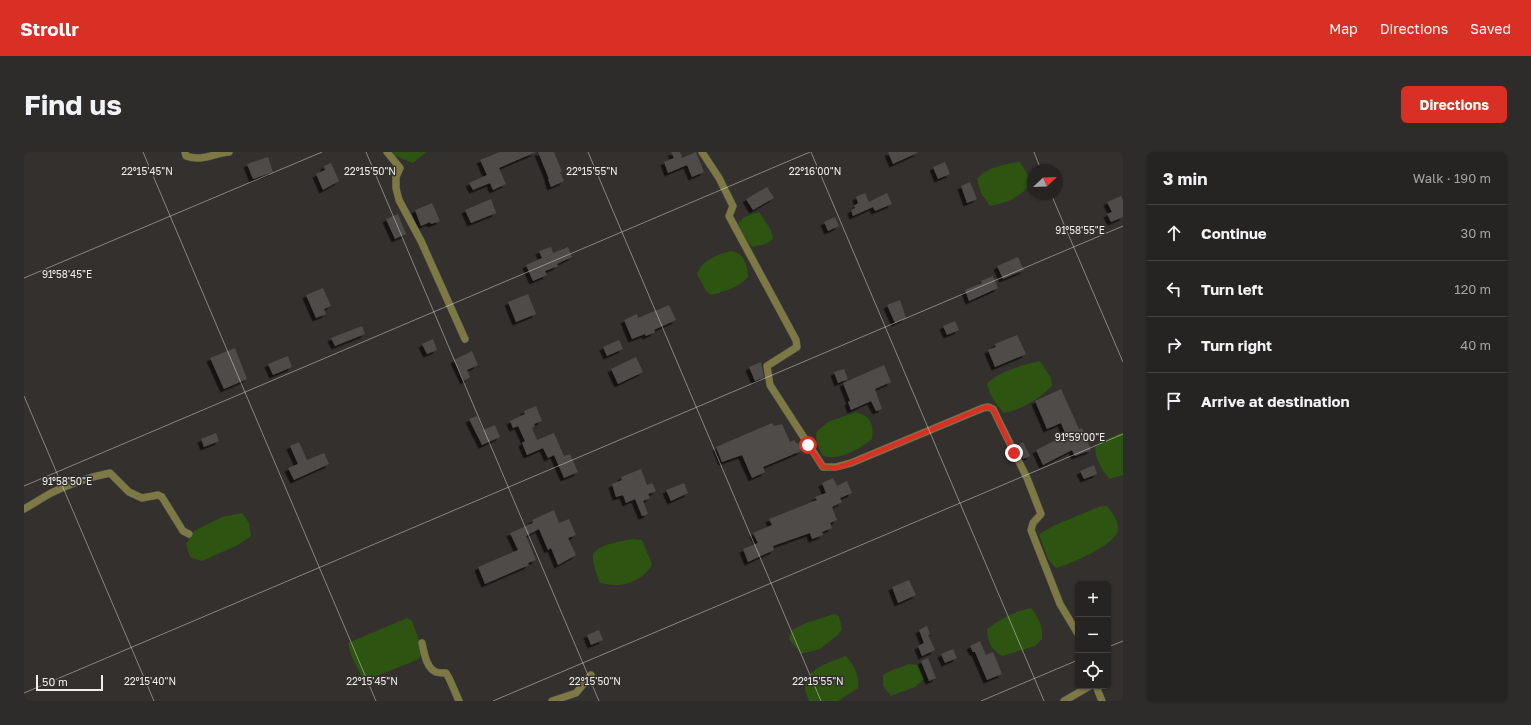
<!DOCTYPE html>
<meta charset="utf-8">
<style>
body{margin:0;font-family:"Golos Text",sans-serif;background:#2e2c2a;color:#f1f3f6}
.controls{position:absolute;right:12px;bottom:12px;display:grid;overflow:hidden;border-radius:6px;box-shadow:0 1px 3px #0004}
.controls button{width:36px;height:36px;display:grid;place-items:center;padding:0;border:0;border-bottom:1px solid #424140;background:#262422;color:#f1f3f6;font:20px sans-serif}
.compass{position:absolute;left:1003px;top:12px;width:36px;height:36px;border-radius:50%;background:#262422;box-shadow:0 1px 3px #0004;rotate:67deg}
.scale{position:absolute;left:12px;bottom:10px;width:67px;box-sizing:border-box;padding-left:4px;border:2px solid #f0eeeb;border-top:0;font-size:11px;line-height:14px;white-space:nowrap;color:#f0eeeb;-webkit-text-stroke:3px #33302d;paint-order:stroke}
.stop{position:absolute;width:12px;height:12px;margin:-9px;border:3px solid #d93025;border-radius:50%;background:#fff}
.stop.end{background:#d93025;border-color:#fff;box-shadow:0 1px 4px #0008}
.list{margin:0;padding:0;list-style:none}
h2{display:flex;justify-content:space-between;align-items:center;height:52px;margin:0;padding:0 16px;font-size:17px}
h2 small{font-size:13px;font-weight:400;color:#a4a4a5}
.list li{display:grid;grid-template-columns:26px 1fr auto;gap:12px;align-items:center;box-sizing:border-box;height:56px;padding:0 16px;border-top:1px solid #424140}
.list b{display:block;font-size:15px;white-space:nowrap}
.list em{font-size:13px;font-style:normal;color:#a4a4a5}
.icon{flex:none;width:22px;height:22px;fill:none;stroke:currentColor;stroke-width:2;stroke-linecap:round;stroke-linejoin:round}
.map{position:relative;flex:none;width:1099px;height:549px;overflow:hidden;border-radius:6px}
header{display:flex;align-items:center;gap:24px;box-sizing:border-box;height:56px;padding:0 20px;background:#d93025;color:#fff}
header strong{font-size:19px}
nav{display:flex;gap:22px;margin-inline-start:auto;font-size:14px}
.intro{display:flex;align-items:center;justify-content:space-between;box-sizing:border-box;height:96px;padding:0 24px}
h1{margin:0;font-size:28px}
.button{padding:10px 18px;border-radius:6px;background:#d93025;color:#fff;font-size:14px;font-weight:700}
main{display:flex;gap:24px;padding:0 24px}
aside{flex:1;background:#262422;border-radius:6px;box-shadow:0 1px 3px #0004}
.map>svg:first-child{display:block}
</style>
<header>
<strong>Strollr</strong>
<nav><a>Map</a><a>Directions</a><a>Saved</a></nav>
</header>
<div class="intro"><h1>Find us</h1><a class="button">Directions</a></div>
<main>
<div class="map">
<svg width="1099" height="549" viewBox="0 0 1099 549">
<defs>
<filter id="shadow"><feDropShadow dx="-3.5" dy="3.5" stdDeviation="0" flood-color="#0009"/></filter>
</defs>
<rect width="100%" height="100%" fill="#33302d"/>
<path fill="#2d5411" d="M367,0H402L389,11L371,4Z
M996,10L1004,23L1005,33C996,46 981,51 966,54L957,41L953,27C961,16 983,11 996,10Z
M735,60L747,78L749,87L742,92L728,95L721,85L714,72L720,65Z
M706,99C719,99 724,113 724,125C716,135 700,140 687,143L682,139L673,122C678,108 693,103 706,99Z
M1016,209L1027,226L1028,234C1014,247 999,257 980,261C972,252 965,243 963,231C977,219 998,213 1016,209Z
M832,260C847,264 850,273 848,287C835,297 816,309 799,304C795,296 790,288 793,279L804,270Z
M1099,280V323L1086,327C1078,319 1071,306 1071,295L1081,288Z
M1077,354H1083C1088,361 1095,368 1094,378C1093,392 1045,413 1032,416L1024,407L1015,382L1031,373Z
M218,361L225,371L227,384L214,393L178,409L166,405L162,392L170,379L198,365Z
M609,387L618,388L628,412C622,425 606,433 592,433C586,433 581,432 576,431C573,423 568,412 569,403C571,393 601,388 609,387Z
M1007,456C1015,465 1019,475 1018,487L1011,494L978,504C967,498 963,488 963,477C978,466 989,460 1007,456Z
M810,462L815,464L818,477L814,483L796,497L777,502L765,487L768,478L782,471Z
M383,466L388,469L394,485L398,500L395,507L343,528L339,527L327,503L324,491Z
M822,504C830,513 836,524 834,536L814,549H785C784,545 781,541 781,537C780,516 807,510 822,504Z
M885,512L894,513L900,527L891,535L867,544L859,534V523L866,519Z"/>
<path fill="#504b49" filter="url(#shadow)" d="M476,0H512L475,16L482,32L469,38L466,31L449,38L445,31L463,23L456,8Z
M514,0H530L538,20H536L540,29L527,35L524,27H525Z
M647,0H656L658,6L672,0L680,20L668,25L663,13L644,21L640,10L650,6Z
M864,0H895L869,12Z
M244,5L249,20L229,27L223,12Z
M921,10L926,22L914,27L909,15Z
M307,11L315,29L299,38L292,22L301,18L300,14Z
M946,30L953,47L943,51L937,34Z
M743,35L750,46L729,58L722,47Z
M841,41L845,50L863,41L868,52L851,59L849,55L829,64L827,58L831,56L830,54L834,51L832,45Z
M1097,44L1099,48V65L1087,70L1083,62L1088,60L1083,50Z
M467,47L472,61L447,71L441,58Z
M408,51L416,69L407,72L406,70L397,74L391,58Z
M374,62L382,82L371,87L362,67Z
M811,65L815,74L804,79L800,70Z
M527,95L529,101L544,95L548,105L533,112L534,114L521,119L523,123L509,129L502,113L518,106L515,99Z
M994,105L1000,118L979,127L973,114Z
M969,124L974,136L945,149L941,138L958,131L957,129Z
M299,136L307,154L300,157L302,162L292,166L282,143Z
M504,142L512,162L492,170L484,150Z
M876,148L882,166L871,171L863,153Z
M645,153L652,168L630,178L631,180L622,184L621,182L608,187L600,168L613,162L614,166Z
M931,169L935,178L923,183L919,174Z
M338,174L341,182L311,194L307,186Z
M993,183L1002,202L971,215L964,198L972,195L971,192Z
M409,187L413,198L403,202L398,192Z
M595,188L599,197L583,204L579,195Z
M211,196L223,227L200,237L186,206Z
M448,199L454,213L443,218L446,225L440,229L430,208Z
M264,204L268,215L249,223L244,212Z
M612,205L619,220L594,232L587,217Z
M737,210L740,225L731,229L725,215Z
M860,213L867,230L851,237L858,257L852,259L847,249L827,258L824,250L826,249L819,231Z
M820,217L824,227L814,231L810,220Z
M1037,237L1055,277L1058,276L1067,298L1051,304L1048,298L1019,313L1012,298L1042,283L1037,271L1023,277L1011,249Z
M512,254L518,269L510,272L511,274L508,276L513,288L530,281L540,304L546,302L554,320L540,326L530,303L524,306L519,296L503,303L498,291L501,289L494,274L489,276L486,269L501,262L500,259Z
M453,264L459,278L471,273L476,285L458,293L445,267Z
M748,271L750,274L758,272L766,290L770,288L772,291H774L777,299L739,315L741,320L728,326L718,303L698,310L692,295Z
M192,281L195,289L180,295L177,287Z
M275,290L283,308L300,301L305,312L270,328L264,316L274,312L266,294Z
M999,290L1006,304L999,307L993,294Z
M1070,313L1073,322L1060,327L1056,319Z
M617,317L623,333L628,331L632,339L624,342L626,346L619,349L624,362L618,364L611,347L602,351L599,343L592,345L588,332L598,328L597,325Z
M809,326L813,334L823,329L828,341L816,346L818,350L808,355L813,368L806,371L808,376L798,380L799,383L788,387L786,381L749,394L750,398L724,410L719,397L734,391L729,381L748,373L745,367L793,348L791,345L802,341L798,331Z
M660,331L664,341L647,349L642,338Z
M530,358L535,371L545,367L552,383L544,386L552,403L534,413L527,396L524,398L515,377L502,384L512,408L504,411L505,413L461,432L454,415L494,398L486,381L509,371L508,368Z
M885,428L892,443L874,451L868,435Z
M903,474L906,482L904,483L911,498L898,504L894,494L900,491L895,478Z
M575,478L579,488L567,493L563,483Z
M956,489L962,503L969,500L978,522L963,528L951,500H949L946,494Z
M929,497L933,506L921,511L917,502Z
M904,506L912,526L905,529L897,509Z"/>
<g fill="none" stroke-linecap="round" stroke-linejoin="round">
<g stroke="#514e4b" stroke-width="8">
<path id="street" d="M161,0L162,4C178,10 190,1 205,0
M363,0L376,16L372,25V36L375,48L397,89L441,187
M678,0L695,26L709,54L705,64L772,188L773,195L743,214L746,233L799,315H812L827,311L959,256L964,255L969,257L1003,326L1017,362L1009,371L1007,378L1036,452L1054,482
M0,357C9,352 18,346 27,341C45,332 66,325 86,321L105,340L118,346L134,343L138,345L159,379L165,382
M398,491C400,500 402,516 412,520C414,521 419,521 422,521L425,526L435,549
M1072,534L1078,549
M528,549L552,541L567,523
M1040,549L1066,534"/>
</g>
<use href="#street" stroke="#7c7944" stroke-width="7"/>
</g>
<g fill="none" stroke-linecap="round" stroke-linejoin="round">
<path stroke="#d93025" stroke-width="5" d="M784,293L799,315L812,316L827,311L959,256L964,255L969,257L990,301"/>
</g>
<path fill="none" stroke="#f0eeeb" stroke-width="1" stroke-opacity="0.45" d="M119,0L352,549M342,0L575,549M564,0L797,549M787,0L1020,549M1010,0L1017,18M1027,42L1099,210M0,126L298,0M0,244L130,549M0,334L786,0M1084,495L1099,489M0,541L1099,74M469,549L1099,282M957,549L1054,508"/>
<g font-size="10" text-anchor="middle" fill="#f0eeeb" stroke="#33302d" stroke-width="3" stroke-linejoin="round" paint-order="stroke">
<text x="123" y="23">22°15'45"N</text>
<text x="346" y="23">22°15'50"N</text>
<text x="568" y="23">22°15'55"N</text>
<text x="791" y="23">22°16'00"N</text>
<text x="1056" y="82">91°58'55"E</text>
<text x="43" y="126">91°58'45"E</text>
<text x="1056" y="289">91°59'00"E</text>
<text x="43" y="333">91°58'50"E</text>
<text x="126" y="533">22°15'40"N</text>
<text x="348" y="533">22°15'45"N</text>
<text x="571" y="533">22°15'50"N</text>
<text x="794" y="533">22°15'55"N</text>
</g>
</svg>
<div class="controls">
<button>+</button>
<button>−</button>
<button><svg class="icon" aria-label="locate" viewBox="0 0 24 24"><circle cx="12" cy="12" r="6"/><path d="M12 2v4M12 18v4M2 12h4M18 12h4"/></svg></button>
</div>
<svg class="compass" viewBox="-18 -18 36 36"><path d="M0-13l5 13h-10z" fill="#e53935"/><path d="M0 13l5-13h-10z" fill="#a4a4a5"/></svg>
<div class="scale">50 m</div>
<div class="stop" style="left:784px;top:293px"></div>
<div class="stop end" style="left:990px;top:301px"></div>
</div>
<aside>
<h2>3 min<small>Walk · 190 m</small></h2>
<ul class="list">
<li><svg class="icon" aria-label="ahead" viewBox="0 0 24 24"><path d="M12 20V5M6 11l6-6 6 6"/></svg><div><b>Continue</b></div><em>30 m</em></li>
<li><svg class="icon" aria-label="left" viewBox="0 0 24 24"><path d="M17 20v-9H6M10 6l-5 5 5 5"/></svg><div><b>Turn left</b></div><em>120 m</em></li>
<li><svg class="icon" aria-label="right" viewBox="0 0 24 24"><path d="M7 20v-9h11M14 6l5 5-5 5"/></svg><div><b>Turn right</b></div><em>40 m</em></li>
<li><svg class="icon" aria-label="arrive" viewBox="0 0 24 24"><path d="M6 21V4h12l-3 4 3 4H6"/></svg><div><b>Arrive at destination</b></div></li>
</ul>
</aside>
</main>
